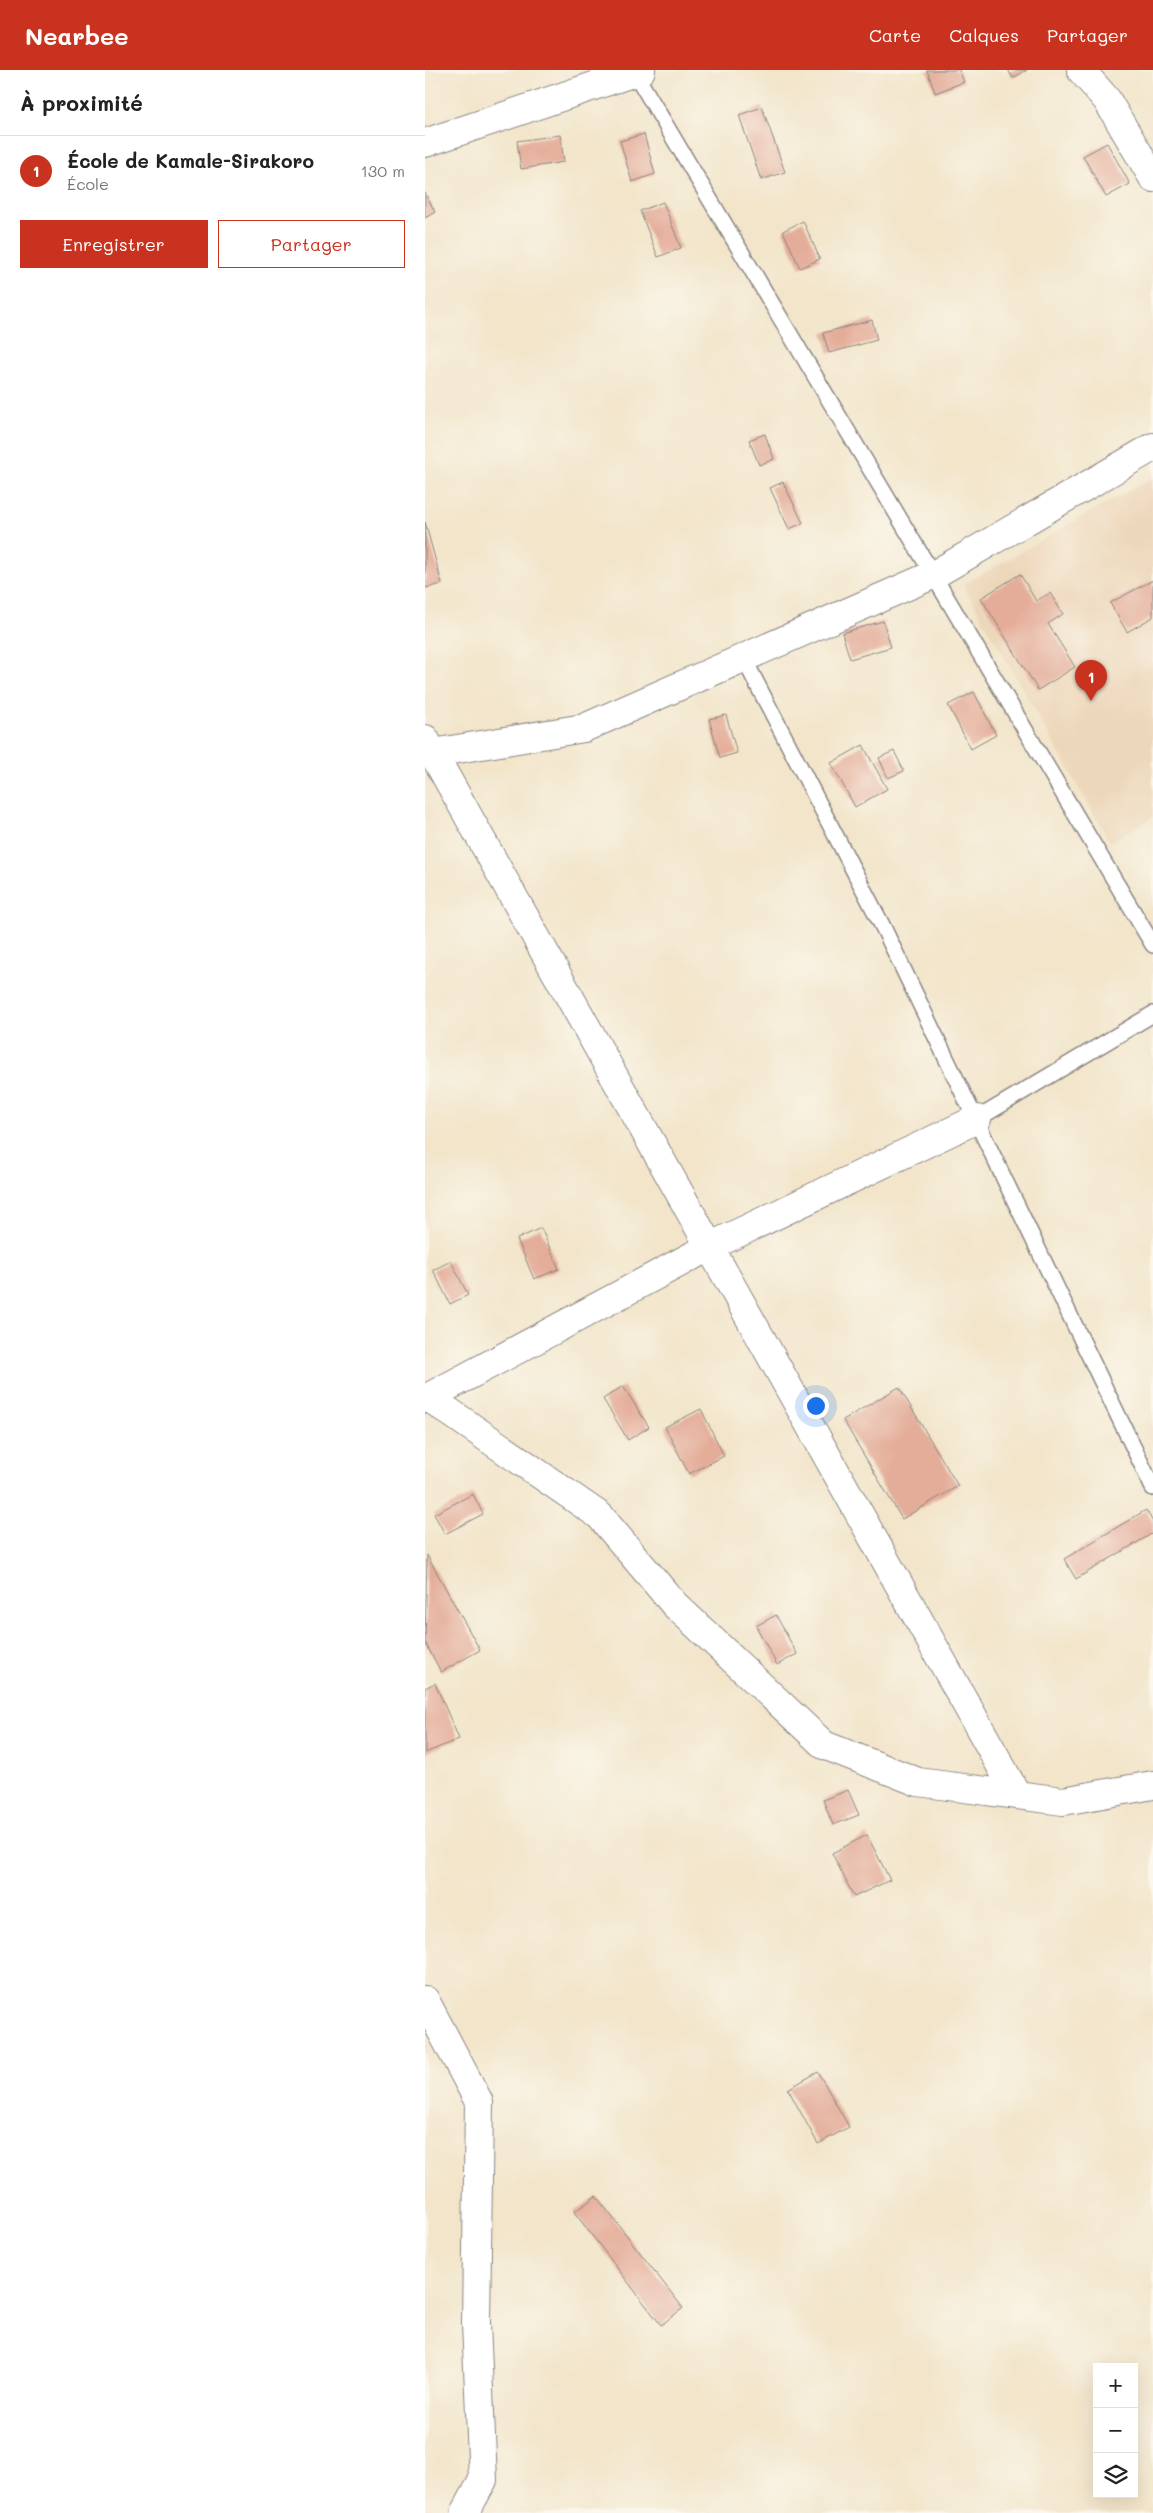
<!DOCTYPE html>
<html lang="fr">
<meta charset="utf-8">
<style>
body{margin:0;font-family:Mali,sans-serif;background:#f2f2f2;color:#222}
.controls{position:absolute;right:15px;bottom:15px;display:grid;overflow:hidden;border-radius:0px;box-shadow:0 5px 20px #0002}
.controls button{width:45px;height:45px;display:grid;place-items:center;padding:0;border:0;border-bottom:1px solid #e0e0e0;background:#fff;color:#222;font:25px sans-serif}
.you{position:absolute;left:390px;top:1335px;width:18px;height:18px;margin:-12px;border:4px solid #fff;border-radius:50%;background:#1a73e8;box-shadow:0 0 0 8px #1a73e833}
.badge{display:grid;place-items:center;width:32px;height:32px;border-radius:50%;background:#c8321e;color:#fff;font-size:16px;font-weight:700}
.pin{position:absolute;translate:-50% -41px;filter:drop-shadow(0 1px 2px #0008)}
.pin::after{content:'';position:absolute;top:26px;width:18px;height:15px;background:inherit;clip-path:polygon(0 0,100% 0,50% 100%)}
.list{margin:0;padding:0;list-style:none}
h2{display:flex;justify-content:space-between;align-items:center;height:65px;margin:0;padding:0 20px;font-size:21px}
h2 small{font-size:16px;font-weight:400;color:#767676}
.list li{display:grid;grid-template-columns:32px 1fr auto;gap:15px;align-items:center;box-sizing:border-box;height:70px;padding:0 20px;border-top:1px solid #e0e0e0}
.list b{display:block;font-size:19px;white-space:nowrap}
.list p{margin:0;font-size:16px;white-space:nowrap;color:#767676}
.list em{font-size:16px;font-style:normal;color:#767676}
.actions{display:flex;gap:10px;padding:15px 20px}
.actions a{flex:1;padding:11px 0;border:1px solid #c8321e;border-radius:0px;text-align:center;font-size:18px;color:#c8321e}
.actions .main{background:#c8321e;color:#fff}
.icon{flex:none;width:28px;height:28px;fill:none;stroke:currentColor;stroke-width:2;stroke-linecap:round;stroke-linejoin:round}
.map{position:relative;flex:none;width:728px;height:2443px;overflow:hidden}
header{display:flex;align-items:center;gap:30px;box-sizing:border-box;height:70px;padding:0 25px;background:#c8321e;color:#fff}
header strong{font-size:24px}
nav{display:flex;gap:28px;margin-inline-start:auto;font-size:18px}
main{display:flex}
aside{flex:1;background:#fff}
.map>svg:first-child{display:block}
</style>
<header>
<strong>Nearbee</strong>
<nav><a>Carte</a><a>Calques</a><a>Partager</a></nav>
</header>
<main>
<aside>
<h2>À proximité<small></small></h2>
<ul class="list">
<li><span class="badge">1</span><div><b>École de Kamale-Sirakoro</b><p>École</p></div><em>130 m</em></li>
</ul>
<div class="actions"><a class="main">Enregistrer</a><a>Partager</a></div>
</aside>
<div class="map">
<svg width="728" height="2443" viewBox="0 0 728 2443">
<rect width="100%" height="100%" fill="#fbf7ec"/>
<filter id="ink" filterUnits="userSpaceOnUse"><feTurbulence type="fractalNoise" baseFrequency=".02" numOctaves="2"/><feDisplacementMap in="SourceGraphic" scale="10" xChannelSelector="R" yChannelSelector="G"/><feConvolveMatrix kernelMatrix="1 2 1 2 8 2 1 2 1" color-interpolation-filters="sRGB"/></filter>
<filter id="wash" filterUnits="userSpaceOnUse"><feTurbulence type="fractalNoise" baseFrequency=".0096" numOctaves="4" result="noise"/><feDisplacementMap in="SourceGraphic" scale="20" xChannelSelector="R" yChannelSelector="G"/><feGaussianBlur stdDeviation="1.12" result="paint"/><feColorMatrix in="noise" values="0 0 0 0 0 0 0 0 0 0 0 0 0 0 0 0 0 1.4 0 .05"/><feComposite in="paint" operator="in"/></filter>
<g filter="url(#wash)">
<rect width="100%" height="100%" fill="#f2e5ca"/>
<path fill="#edd7ba" d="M728,407V747L685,772L538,515Z"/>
<g id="blocks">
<path fill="#e4ad9a" d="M502,0H534L539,12L510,23Z
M583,0H602L588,8Z
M337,37L360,102L336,110L314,45Z
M219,64L230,104L207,112L195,71Z
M135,65L139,92L96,99L92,71Z
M682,73L705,114L681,127L658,86Z
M0,123L10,142L0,148Z
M238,132L256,178L233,187L215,141Z
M378,151L395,189L375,198L358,161Z
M447,250L452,270L404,283L398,263Z
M340,364L349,389L334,395L324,370Z
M358,412L378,453L364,459L345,418Z
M0,452L17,514L0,518Z
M595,504L611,531L625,523L638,544L623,554L650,597L613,620L556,528Z
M728,510V547L702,562L685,533Z
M458,551L466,577L425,589L417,563Z
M549,622L571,665L546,679L523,635Z
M301,645L312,683L295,688L284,649Z
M438,675L462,719L430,737L406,693Z
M469,681L479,701L463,708L454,688Z
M116,1158L134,1199L109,1209L92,1169Z
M26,1191L43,1225L25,1234L8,1200Z
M198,1316L224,1357L203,1370L178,1329Z
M474,1317L533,1416L477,1449L418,1350Z
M276,1339L299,1386L264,1404L240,1357Z
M48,1424L58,1444L20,1464L9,1444Z
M721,1440L728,1452V1463L651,1509L639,1489Z
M2,1485L55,1580L16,1602L0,1572Z
M351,1545L372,1584L352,1595L331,1556Z
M10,1613L34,1669L0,1683V1618Z
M423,1720L434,1745L408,1755L398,1730Z
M442,1765L465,1810L429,1827L407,1783Z
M393,2002L424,2057L393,2074L363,2019Z
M171,2126L258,2238L236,2255L149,2142Z"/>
</g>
</g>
<g filter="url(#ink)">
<use href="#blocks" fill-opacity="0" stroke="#8a8482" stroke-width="1"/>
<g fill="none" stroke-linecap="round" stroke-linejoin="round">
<g stroke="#8a8482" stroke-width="18">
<path id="lane" d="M208,0L728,875
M318,587L458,857L728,1418
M552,1049L728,944"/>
</g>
<g stroke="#8a8482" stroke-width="30">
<path id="street" d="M656,0L682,30L728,108
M0,73L216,0
M0,669L592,1725
M8,683L159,658L512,503L728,377
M3,1327L175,1446L249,1534L399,1675L493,1712L638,1731L728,1715
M0,1329L284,1177L552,1049
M0,1930L54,2032L51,2254L58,2410L40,2443"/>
</g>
<use href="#lane" stroke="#fff" stroke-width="15"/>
<use href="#street" stroke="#fff" stroke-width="28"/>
</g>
</g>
</svg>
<div class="controls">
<button>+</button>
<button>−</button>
<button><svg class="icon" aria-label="layers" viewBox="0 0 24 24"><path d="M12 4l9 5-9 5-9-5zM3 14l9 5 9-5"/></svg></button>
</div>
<div class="you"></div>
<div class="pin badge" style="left:666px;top:631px">1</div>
</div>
</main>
